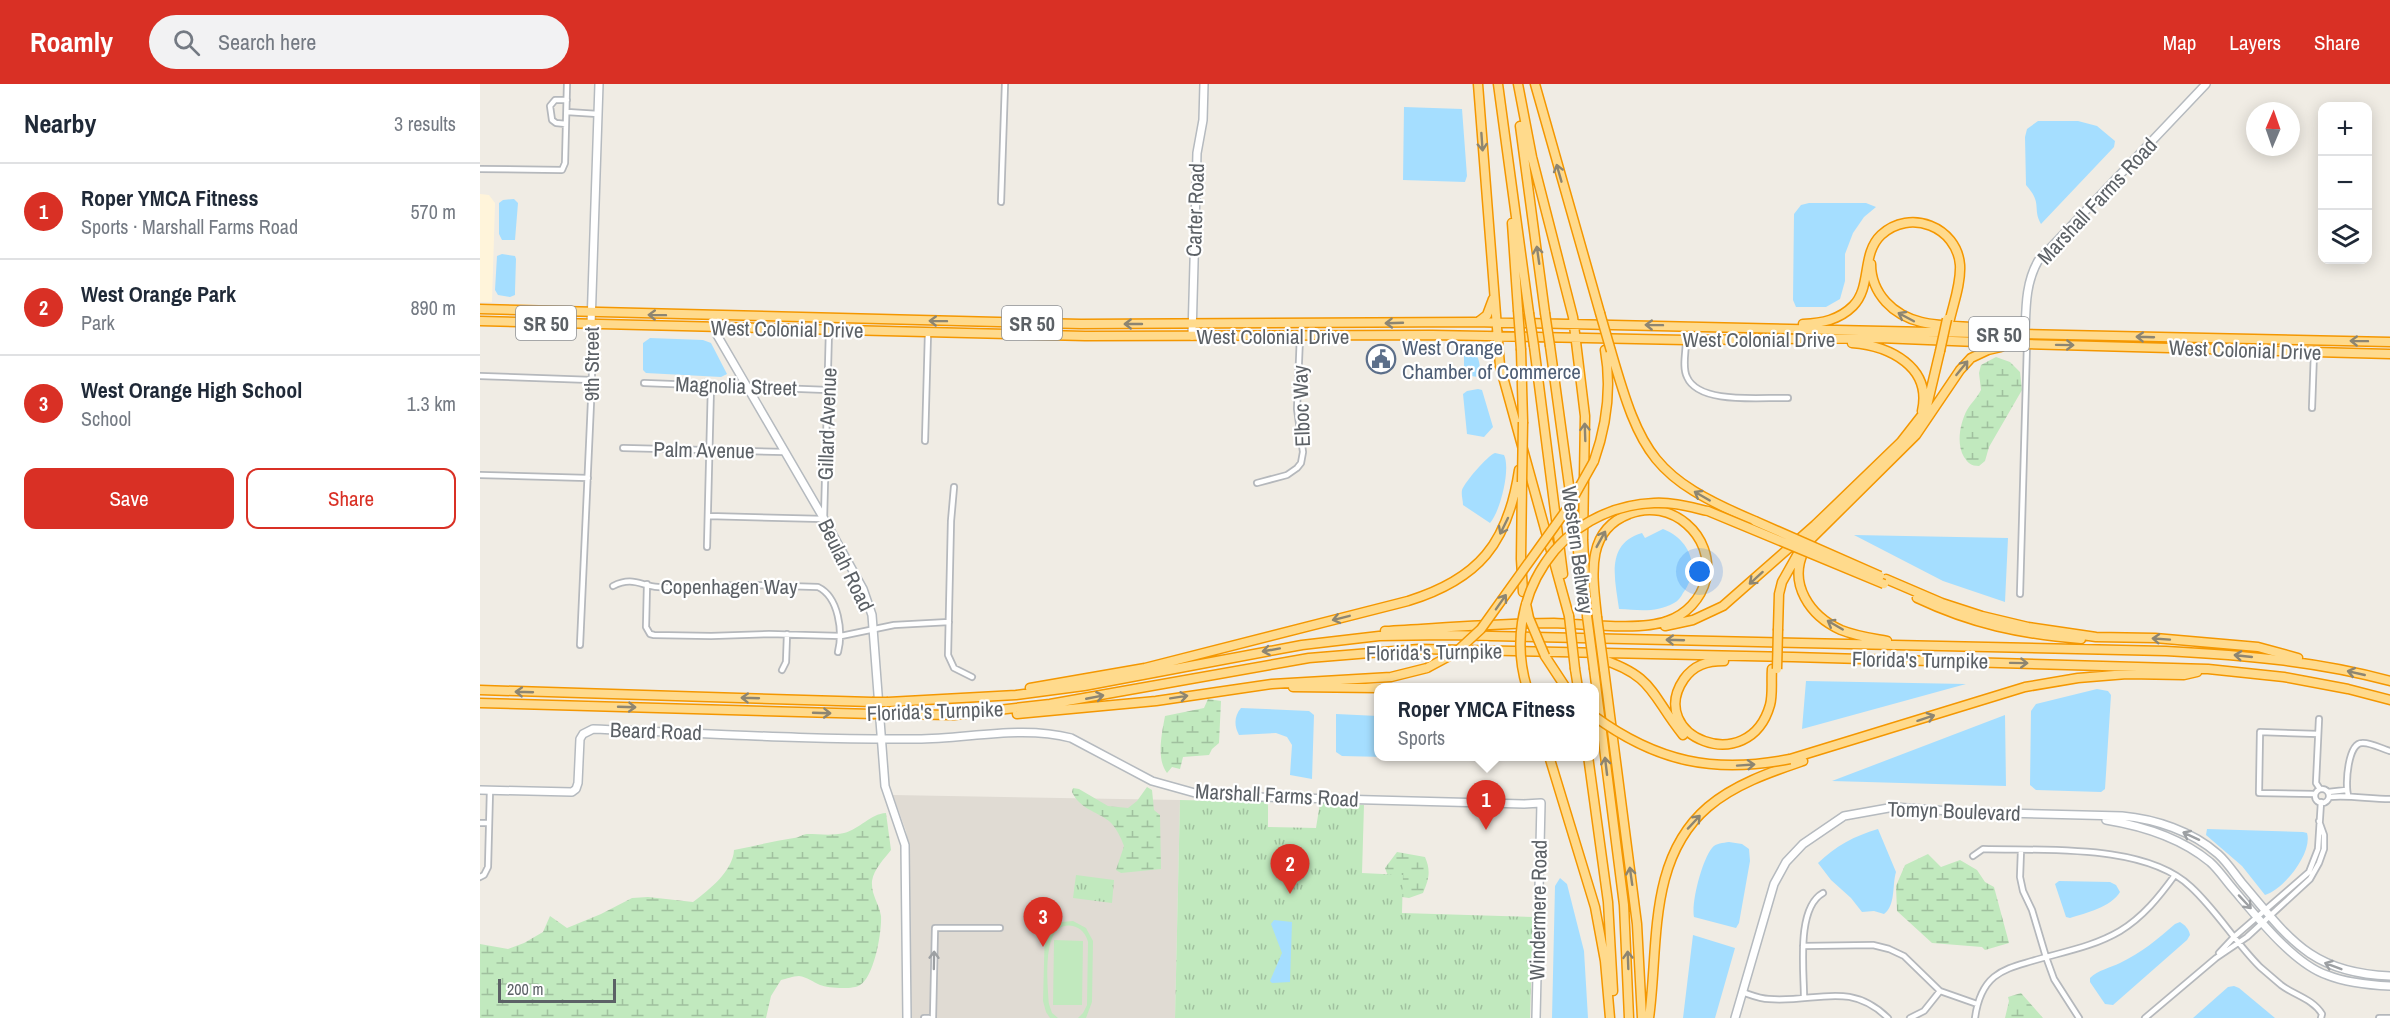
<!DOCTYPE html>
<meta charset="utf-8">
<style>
body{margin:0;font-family:"Archivo Narrow",sans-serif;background:#f2f2f3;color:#1f2937}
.controls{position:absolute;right:18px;top:18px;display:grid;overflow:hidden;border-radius:12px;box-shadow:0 3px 15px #0003}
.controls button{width:54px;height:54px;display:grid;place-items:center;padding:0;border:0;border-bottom:2px solid #e0e1e3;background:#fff;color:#1f2937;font:30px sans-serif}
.compass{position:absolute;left:1766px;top:18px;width:54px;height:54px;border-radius:50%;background:#fff;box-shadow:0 3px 15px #0003;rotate:2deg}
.scale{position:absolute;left:18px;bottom:15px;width:118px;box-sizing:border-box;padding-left:6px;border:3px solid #5c6166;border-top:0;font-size:16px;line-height:21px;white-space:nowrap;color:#5c6166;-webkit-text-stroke:4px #fff;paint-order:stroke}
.you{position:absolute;left:1220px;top:488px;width:21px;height:21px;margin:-15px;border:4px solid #fff;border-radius:50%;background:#1a73e8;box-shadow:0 0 0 9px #1a73e833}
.badge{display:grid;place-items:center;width:39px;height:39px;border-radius:50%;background:#d93025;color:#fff;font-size:20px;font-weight:700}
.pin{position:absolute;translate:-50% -50px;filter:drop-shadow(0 2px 3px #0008)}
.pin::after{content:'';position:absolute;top:32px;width:21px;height:18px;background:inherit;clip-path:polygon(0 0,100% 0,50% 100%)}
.popup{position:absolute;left:894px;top:599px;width:225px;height:78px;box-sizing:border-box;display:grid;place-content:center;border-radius:12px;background:#fff;filter:drop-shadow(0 2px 4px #0005);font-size:20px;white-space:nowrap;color:#747a83}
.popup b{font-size:22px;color:#1f2937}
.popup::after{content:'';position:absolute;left:50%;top:100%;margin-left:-12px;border:12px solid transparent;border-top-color:#fff}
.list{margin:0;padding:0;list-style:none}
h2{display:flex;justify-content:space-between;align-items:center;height:78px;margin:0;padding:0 24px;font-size:26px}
h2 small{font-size:20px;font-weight:400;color:#747a83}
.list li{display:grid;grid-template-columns:39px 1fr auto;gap:18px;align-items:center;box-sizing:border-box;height:96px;padding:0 24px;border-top:2px solid #e0e1e3}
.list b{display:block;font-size:22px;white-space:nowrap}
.list p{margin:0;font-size:20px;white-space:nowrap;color:#747a83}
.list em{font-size:20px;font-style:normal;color:#747a83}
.actions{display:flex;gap:12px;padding:18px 24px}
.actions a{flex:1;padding:14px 0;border:2px solid #d93025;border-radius:12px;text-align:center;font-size:21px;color:#d93025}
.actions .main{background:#d93025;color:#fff}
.icon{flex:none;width:33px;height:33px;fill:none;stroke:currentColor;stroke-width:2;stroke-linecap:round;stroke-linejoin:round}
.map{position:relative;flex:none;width:1910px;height:934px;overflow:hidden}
header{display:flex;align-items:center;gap:36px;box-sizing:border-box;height:84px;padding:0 30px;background:#d93025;color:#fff}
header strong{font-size:28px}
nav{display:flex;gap:33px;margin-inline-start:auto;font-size:21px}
.search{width:420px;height:54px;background:#f2f2f3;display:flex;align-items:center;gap:15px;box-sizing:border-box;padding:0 21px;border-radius:33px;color:#747a83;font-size:22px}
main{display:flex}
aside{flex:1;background:#fff}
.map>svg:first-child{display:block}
</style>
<header>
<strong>Roamly</strong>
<div class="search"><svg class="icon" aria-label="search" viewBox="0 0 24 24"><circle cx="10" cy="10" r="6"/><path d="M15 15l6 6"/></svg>Search here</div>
<nav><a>Map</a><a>Layers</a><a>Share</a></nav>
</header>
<main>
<aside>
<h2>Nearby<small>3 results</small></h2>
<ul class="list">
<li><span class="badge">1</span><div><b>Roper YMCA Fitness</b><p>Sports · Marshall Farms Road</p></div><em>570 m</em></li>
<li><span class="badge">2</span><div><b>West Orange Park</b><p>Park</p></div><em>890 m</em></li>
<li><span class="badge">3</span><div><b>West Orange High School</b><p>School</p></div><em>1.3 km</em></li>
</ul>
<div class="actions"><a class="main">Save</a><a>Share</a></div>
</aside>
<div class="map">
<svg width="1910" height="934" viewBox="0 0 1910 934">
<defs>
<pattern id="wetland-marsh" width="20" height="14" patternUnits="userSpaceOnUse" patternTransform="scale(1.5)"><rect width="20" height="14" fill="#c1e9be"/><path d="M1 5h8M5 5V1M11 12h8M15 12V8" fill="none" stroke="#a0c09e"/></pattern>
<pattern id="park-tufts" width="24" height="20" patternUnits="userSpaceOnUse" patternTransform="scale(1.5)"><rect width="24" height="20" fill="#c1e9be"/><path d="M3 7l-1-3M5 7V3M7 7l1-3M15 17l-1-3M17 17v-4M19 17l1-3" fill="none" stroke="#a0c09e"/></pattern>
</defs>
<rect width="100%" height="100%" fill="#f0ece4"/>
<path fill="#fff4da" d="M0,110L9,111L15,119L12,218H0Z"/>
<path fill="#e0dbd3" d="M413,711L700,716L695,934H430L429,767L426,747Z"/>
<path fill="url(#wetland-marsh)" d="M1516,273L1530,278L1540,288L1542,306L1509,363L1505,377L1499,382C1491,382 1488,379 1484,373C1476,360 1480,339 1487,326C1491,319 1497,314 1501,306L1499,289L1501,281Z
M728,615L741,617L739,659L732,665L729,671L703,673L700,685L692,683L687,689C676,675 682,649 685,632L724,624Z
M667,703L672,706L674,726L680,731L681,785L641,789L636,786L644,762C641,754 636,743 629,737C616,727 600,725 592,708L593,704L599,705L628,722L648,724L657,717Z
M406,729L411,766C404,775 394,785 392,797C391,811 399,819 401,832C402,848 394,893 380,901C373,906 348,904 340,901C333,898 327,893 319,892C313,892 306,895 301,896L291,912L286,934H0V860L28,865L44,859L63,848L70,832L87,844L121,830L152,814L168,813L213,818C229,806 253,787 254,766C274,762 294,757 314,754C318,754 323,750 327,750C339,750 352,752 364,749C380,745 390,730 406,729Z
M917,768L945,773C951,787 949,795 943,809L929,814L922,813L911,800L905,784Z
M1448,770L1461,783L1480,776L1497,786L1505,798L1514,803L1529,859L1505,866L1502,863L1452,859L1417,827L1416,802L1425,781Z
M1541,909L1563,934H1525L1529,917L1528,913Z"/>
<path fill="url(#park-tufts)" d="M700,716L788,718V743L836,744L840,719L884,721L882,789L923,791L922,829L1053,833L1050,934H695Z
M596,791L634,796L632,819L593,814Z"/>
<path fill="#c1e9be" d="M593,837L606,844L613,857L612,918L606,934H598L603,929L607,921L608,858C606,850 601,844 593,842C560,835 568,901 569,920L572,929L578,934H570L566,928L563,917L565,842H570V845L581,838Z
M574,856L603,857L602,921H573Z"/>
<path fill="#a5deff" d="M924,23L982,25L987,92L985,98L923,96Z
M1558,37H1598L1617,42L1635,57L1634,63L1561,140C1552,124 1563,120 1546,101L1545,53L1547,45Z
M34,115L38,119L35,156H22L19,150V119L23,116Z
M1329,119H1386L1396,123L1384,133L1373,149L1365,170V197L1360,215L1346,223H1316L1313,216L1314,130L1321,121Z
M22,170L35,172L36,175L35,207V211L30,213L18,211L15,206L17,172Z
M170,254L223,256L231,259L247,290L241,293L166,289L163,286V259Z
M988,267H994C999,272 1002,286 998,293L984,291V270Z
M998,305L1002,306L1013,343L1004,353L987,350L983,310L987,307Z
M1015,369L1024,371C1031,385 1020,428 1010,439L983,421C983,416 981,411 982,406C985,398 1007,372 1015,369Z
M1183,445C1211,456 1221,485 1203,509C1201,513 1198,517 1194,519C1176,529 1159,526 1139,525C1135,495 1125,460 1162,449L1165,454Z
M1374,451L1528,454L1525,518L1463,497Z
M1326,597L1486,600L1322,645Z
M1617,605L1628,607L1631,611L1625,705L1621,708L1556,706L1550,701L1551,627L1556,620Z
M761,624L829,627L834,631L832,695L810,691L812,661L807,653L796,649L759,651C754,642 754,632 761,624Z
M856,630L898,632V672H989V675L862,672L856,668Z
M1525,631L1526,702L1352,697Z
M1398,745L1416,788C1412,801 1416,821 1404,830L1394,827L1382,828L1371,814L1351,796L1338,779C1356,762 1374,752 1398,745Z
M1727,745L1823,748L1827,749C1833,769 1803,806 1785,811L1762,782L1726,751Z
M1249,758L1262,760L1269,765L1270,777L1259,839L1256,844L1214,833C1211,819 1222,776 1232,764C1236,759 1243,759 1249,758Z
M1080,794L1087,800L1104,867L1108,934H1072L1075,802Z
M1579,797L1630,798L1636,801L1640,808C1631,823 1606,829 1590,834L1586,833L1575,800Z
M794,836L812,838L810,898L792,899L790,897L802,869L791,840Z
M1700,838C1705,841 1709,845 1710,851L1707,856L1633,921L1625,920L1610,898V894C1618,886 1630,884 1640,879C1661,869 1678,855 1695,840Z
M1213,851L1255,864L1235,934H1203Z
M1754,902L1759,904L1795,934H1713L1748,903Z"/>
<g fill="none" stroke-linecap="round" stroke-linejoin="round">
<g stroke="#b5b8bc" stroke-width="8">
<path id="street" d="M87,28L118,30
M86,40L76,39L72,36L70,22L75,16H87
M0,85L82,86L85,79L87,0
M521,118L525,0
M1206,256C1206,268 1202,283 1207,293C1219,321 1282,313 1308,314
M0,292L112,296
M164,299L348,306
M1832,324L1834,268
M445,357L448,249
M143,364L305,368
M0,391L108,394
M777,399L807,391L817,384L821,379L823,368L817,325L820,252
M474,403L471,437L468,571L474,584L492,593
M228,432L344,435L349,246
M227,463L231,301
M167,500L166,543L170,550L174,551L231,552L289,550L361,552L414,541L469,538
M133,502C153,492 161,502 178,503C207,505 235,502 263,501C288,501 313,502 338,503C359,513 363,548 358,568
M1540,510L1547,260
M100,561L112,296L111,241
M302,586L306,578L307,550
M1839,635L1836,699L1840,705
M1835 712a7 7 0 1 1 14 0a7 7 0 1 1-14 0Z
M1848,708L1866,706
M1835,710L1779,709L1780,648L1838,650
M1868,711C1865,700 1868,659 1882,659C1890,658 1902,665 1910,667
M1849,713C1869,711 1889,715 1910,715
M0,739H9
M1541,766L1540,793L1543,807L1552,826L1566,873L1574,895L1599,934
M1493,772L1503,765C1563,767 1665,759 1711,803C1737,827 1755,858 1780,883C1787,889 1794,895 1801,901C1814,911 1833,915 1842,930L1841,934
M0,793L4,791L8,783L10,706
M1323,862L1393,861L1409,865L1424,872L1460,907L1497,920
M1739,869L1754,853L1829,788L1838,765L1841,718
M1262,908C1271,911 1280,915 1289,915C1336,919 1369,896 1408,934
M1324,913C1324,886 1316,824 1343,809
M444,934H449
M453,934L455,844H520
M1430,934L1444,927L1460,907
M1495,934C1497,919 1502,903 1514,893C1525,884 1539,881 1552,877C1582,868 1613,863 1640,847C1663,833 1679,813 1695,791
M1665,934L1736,874L1767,853L1830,795L1839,779L1844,765V751L1839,737
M1899,934H1910"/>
</g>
<g stroke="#b5babf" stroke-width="10">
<path id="secondary" d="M235,232L237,251L344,435L383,505L392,531L405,702L425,761L427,934
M111,241L119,0
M1545,250C1546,225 1545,200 1558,177L1726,0
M712,252L717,69L723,36L724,0
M0,706L92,708L96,705L98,699L100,655L103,650L113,645C221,649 329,656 437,655C487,655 541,641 591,654L672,697L715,709L782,713L1044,720L1061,719L1056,934
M1626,736C1663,742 1701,754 1730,778C1739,786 1746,797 1754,806C1777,833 1814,880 1847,891C1867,899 1889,901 1910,902
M1255,934L1294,800L1306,778L1323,760L1364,732L1414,723L1483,728L1642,732C1675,735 1712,747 1738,770C1747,778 1754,789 1762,799C1809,854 1830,889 1910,892"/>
</g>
<g stroke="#f49700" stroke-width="11">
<path id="highway" d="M998,0L1020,282L1089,532
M1018,0L1049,229
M1038,0L1052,73L1093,233L1105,332L1103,456L1107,532
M1055,0L1120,229
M1040,42L1065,229
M1032,139L1038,226
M1391,180C1391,195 1396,207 1406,218C1435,250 1482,238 1521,246
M0,225L601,240L994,238L1910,258
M0,237L605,252L952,251L1206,256L1399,254L1546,260L1910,270
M998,238L1007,231L1013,215
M1323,240C1342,239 1359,236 1373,222C1392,203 1381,170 1401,151C1430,124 1477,143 1480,181C1481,199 1474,218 1470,235
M1372,259C1410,262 1452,283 1442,327
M1054,262L1083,490
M1070,262L1100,482
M1041,266L1043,338
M1131,267C1161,371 1173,394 1275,437
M1114,377C1127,340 1132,305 1125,266
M1042,398L1041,475L1043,508
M1324,467C1308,500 1330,532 1361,546C1376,552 1391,554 1407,557
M1406,495L1462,519L1502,532L1548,543L1616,553L1675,554L1778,563L1818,574
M1437,514C1492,540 1540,550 1601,555
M1185,542L1213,536L1243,522L1335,441L1421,358L1446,326L1460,267
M1298,545L1299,510L1302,498L1320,466L1436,351L1480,286L1491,274L1508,266L1521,263
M905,547C961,544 1017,539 1074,539C1104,540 1160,547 1187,537C1206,531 1221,515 1226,495C1235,452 1191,413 1149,430C1104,447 1113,494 1117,533
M1065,572L1086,604
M1118,574C1175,592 1170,610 1203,651
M1244,577C1227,577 1214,581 1204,595C1165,652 1269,695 1290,621C1293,610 1291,596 1292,585
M1095,585L1098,604
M1114,585L1144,821L1149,934
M1124,585L1157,840L1162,934
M813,603L898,604
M550,604L665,584L928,517C999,495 1028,459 1039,386
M0,606L392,618
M408,618L536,611L604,602L822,561L899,552L966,551L1686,567C1762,571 1837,577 1910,597
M0,619L393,630
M408,630L474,631L570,620L829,574L939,565L1313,573L1728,585L1804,593L1868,605L1910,616
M537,630L676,617L792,600L911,593L947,584
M1069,672L1115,823L1125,877L1130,934
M1108,672L1128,818L1133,907
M1310,675L1545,603L1598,594L1647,590L1704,591L1717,588
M1169,934C1179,862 1167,775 1228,723C1255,700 1291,688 1323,677"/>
</g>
<use href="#street" stroke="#fff" stroke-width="4.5"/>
<use href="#secondary" stroke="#fff" stroke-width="7"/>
<use href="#highway" stroke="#ffda8c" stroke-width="8"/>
<g stroke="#f49700" stroke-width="11" stroke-linecap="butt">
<path id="highway-bridge" d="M1038,226L1041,266
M1049,229L1054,262
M1065,229L1070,262
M1120,229L1131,267
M1460,267L1467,235
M1042,398L1043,338
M1275,437L1400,492
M1046,520L1049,534L1065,572
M1089,532L1095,585
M1107,532L1114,585
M1117,533L1124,585
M947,584L975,569L1001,545L1087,425L1114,377
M1297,585L1298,545
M1047,604C1020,515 1079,423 1174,419C1193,418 1210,423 1228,427L1404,500
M392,618H408
M393,630H408
M1114,632C1177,678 1234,690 1310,675"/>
</g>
<use href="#highway-bridge" stroke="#ffda8c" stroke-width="8"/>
</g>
<defs><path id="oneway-shaft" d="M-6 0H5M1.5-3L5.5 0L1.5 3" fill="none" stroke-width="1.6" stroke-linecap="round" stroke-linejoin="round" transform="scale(1.5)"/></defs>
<g stroke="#8d8571">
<use href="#oneway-shaft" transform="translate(1002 58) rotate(86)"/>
<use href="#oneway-shaft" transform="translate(1079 89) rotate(-106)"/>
<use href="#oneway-shaft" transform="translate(1058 171) rotate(-98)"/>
<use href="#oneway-shaft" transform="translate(177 231) rotate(-179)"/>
<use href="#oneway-shaft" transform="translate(1426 233) rotate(-152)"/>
<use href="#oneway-shaft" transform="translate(458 237) rotate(-179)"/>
<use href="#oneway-shaft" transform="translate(914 239) rotate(178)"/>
<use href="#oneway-shaft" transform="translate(653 240) rotate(-180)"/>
<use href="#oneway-shaft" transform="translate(1174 241) rotate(-179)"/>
<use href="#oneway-shaft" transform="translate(1665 253) rotate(-178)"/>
<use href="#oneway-shaft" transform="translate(1879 257) rotate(-179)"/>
<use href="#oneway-shaft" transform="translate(1585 261) rotate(1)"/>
<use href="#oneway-shaft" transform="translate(1482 284) rotate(-51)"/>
<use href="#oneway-shaft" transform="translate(1105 348) rotate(-92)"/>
<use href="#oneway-shaft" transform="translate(1222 412) rotate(-150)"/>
<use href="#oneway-shaft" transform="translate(1024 442) rotate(116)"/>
<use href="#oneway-shaft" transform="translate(1121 455) rotate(-61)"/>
<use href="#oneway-shaft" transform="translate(1276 494) rotate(138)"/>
<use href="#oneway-shaft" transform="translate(1021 518) rotate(-55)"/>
<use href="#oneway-shaft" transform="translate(861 534) rotate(166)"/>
<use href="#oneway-shaft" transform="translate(1355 541) rotate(-150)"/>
<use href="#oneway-shaft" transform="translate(1681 555) rotate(-176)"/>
<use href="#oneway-shaft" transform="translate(1195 556) rotate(-178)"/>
<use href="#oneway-shaft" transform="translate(791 566) rotate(170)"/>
<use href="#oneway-shaft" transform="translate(1763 572) rotate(-174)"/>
<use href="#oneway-shaft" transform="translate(1539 579) rotate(1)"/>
<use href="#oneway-shaft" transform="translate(1876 589) rotate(-167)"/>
<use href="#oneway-shaft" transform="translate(44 608) rotate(-178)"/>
<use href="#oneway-shaft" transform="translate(615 613) rotate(-11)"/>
<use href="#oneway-shaft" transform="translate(699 613) rotate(-9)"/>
<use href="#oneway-shaft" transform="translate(270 614) rotate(-178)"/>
<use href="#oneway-shaft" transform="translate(147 623) rotate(2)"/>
<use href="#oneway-shaft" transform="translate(342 629) rotate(2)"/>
<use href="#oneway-shaft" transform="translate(1446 634) rotate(-18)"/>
<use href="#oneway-shaft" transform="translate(1266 681) rotate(-4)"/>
<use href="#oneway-shaft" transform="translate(1126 682) rotate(-97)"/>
<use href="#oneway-shaft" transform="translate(1214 738) rotate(-47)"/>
<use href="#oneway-shaft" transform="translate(1151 792) rotate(-98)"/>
<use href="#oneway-shaft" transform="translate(1148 876) rotate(-92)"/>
</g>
<g stroke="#9da0a3">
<use href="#oneway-shaft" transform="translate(1711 752) rotate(-155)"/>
<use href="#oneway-shaft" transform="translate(1765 818) rotate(47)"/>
<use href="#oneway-shaft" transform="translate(454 876) rotate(-89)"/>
<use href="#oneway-shaft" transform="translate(1853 882) rotate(-159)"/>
</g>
<defs>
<g id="civic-ring" transform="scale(1.5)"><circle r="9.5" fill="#fff" stroke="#5c6f8a" stroke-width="1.5"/><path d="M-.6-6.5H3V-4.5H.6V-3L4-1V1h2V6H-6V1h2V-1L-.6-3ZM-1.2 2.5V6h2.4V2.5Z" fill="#5c6f8a"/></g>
</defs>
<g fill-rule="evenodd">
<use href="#civic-ring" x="901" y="275"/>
</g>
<g text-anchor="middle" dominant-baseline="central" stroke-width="4.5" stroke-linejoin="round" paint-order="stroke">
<g fill="#fff" stroke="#8d9094" stroke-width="1.5">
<rect x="36" y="222" width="60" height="34" rx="4.5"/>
<rect x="522" y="222" width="60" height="34" rx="4.5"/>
<rect x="1489" y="233" width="60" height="34" rx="4.5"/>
</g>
<g font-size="20" font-weight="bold" fill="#5c6166">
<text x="66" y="239">SR 50</text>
<text x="552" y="239">SR 50</text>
<text x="1519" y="250">SR 50</text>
</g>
<g font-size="21" fill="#5c6166" stroke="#fff">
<text transform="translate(1617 117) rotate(-47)">Marshall Farms Road</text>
<text transform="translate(715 126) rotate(-88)">Carter Road</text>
<text transform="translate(307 245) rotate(1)">West Colonial Drive</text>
<text x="793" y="252">West Colonial Drive</text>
<text x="1279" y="255">West Colonial Drive</text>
<text transform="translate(1765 266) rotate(2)">West Colonial Drive</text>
<text transform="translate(111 280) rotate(-90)">9th Street</text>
<text transform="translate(256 302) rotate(2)">Magnolia Street</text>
<text transform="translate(821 322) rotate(-92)">Elboc Way</text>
<text transform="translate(347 340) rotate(-88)">Gillard Avenue</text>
<text transform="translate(224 366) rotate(1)">Palm Avenue</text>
<text transform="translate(1098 466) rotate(82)">Western Beltway</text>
<text transform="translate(366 481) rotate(64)">Beulah Road</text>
<text x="249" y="502">Copenhagen Way</text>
<text transform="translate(954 568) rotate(-1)">Florida's Turnpike</text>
<text transform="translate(1440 576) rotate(1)">Florida's Turnpike</text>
<text transform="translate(455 627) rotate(-2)">Florida's Turnpike</text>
<text transform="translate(176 647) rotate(2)">Beard Road</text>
<text transform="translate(797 711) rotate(3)">Marshall Farms Road</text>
<text transform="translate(1474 727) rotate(2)">Tomyn Boulevard</text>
<text transform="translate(1058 826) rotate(-89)">Windermere Road</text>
</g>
<g font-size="21" fill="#4e5e75" stroke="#fff" text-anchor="start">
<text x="922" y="263">West Orange<tspan x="922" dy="24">Chamber of Commerce</tspan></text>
</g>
</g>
</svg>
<div class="controls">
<button>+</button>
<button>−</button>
<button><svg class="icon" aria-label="layers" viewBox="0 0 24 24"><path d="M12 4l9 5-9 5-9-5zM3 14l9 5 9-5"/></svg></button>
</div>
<svg class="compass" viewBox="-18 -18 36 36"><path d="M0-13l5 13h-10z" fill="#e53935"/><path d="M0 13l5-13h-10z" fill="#747a83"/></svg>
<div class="scale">200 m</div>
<div class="you"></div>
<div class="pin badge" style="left:1006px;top:746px">1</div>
<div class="popup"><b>Roper YMCA Fitness</b>Sports</div>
<div class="pin badge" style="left:810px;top:810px">2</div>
<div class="pin badge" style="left:563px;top:863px">3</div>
</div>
</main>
